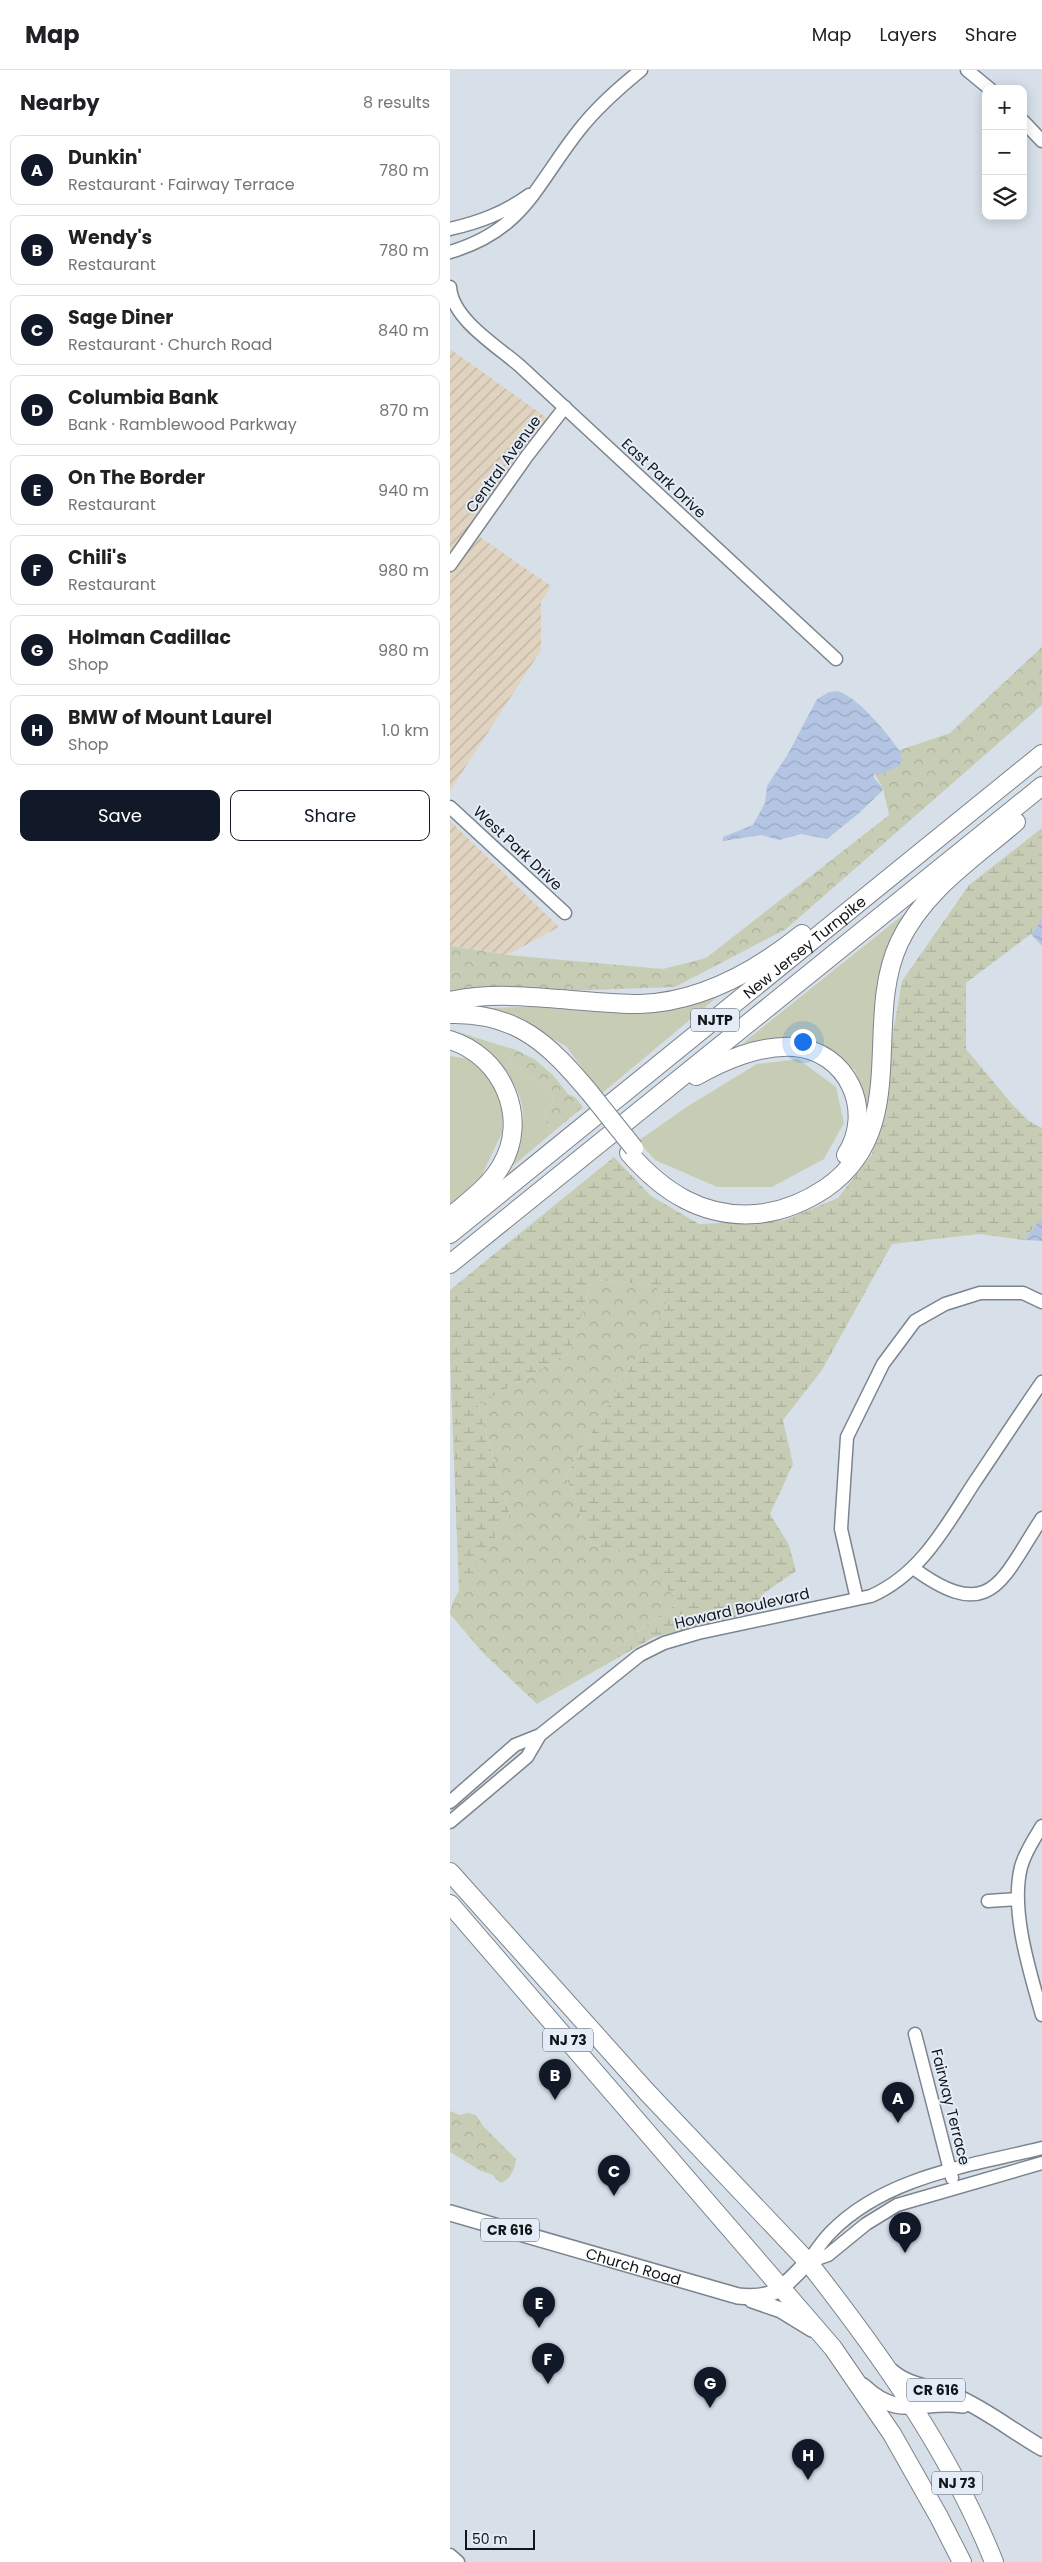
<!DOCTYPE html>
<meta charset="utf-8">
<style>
body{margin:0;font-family:Poppins,sans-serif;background:#f2f2f2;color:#202124}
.controls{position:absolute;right:15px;top:15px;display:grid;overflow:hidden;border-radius:10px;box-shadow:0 2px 12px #0003}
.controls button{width:45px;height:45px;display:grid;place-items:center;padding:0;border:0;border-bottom:1px solid #e0e0e0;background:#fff;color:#202124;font:25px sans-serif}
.scale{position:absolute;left:15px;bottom:12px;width:70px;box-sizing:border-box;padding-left:5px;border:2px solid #131619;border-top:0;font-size:14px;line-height:18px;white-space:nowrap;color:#131619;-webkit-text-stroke:4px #e4edf7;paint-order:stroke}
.you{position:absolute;left:352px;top:971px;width:18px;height:18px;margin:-12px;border:4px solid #fff;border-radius:50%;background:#1a73e8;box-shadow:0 0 0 8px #1a73e833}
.badge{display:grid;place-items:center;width:32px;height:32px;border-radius:50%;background:#111827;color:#fff;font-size:16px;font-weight:700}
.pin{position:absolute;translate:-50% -41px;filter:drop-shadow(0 1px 2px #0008)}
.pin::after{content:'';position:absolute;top:26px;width:18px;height:15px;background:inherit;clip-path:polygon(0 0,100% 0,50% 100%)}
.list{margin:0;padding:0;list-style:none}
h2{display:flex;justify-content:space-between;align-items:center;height:65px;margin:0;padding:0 20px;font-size:21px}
h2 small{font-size:16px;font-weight:400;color:#757577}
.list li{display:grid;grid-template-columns:32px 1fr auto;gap:15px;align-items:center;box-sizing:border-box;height:70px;margin:0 10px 10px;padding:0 10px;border:1px solid #e0e0e0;border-radius:10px}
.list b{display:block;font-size:19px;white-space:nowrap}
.list p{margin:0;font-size:16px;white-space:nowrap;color:#757577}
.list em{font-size:16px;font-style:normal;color:#757577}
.actions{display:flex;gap:10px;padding:15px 20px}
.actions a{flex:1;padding:11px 0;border:1px solid #111827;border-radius:10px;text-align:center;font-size:18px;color:#111827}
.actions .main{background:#111827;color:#fff}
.icon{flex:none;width:28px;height:28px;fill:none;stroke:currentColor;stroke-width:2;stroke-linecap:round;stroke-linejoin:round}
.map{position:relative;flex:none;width:592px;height:2492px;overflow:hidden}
header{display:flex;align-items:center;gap:30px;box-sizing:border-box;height:70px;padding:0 25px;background:#fff;border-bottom:1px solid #e0e0e0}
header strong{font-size:24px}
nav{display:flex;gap:28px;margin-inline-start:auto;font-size:18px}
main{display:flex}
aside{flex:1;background:#fff}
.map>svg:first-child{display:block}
</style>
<header>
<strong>Map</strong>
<nav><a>Map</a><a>Layers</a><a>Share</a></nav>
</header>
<main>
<aside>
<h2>Nearby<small>8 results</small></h2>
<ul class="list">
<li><span class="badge">A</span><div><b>Dunkin'</b><p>Restaurant · Fairway Terrace</p></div><em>780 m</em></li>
<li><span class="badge">B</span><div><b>Wendy's</b><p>Restaurant</p></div><em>780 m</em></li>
<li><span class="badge">C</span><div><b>Sage Diner</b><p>Restaurant · Church Road</p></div><em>840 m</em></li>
<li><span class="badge">D</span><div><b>Columbia Bank</b><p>Bank · Ramblewood Parkway</p></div><em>870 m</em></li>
<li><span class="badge">E</span><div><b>On The Border</b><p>Restaurant</p></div><em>940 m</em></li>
<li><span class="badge">F</span><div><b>Chili's</b><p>Restaurant</p></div><em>980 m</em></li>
<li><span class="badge">G</span><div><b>Holman Cadillac</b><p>Shop</p></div><em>980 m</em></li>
<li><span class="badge">H</span><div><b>BMW of Mount Laurel</b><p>Shop</p></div><em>1.0 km</em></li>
</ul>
<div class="actions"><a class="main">Save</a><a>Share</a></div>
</aside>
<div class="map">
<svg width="592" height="2492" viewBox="0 0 592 2492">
<defs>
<pattern id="industrial-furrows" width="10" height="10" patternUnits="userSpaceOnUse" patternTransform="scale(1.25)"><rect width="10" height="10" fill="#e0d3c0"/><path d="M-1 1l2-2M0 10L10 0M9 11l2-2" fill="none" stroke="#bfb4a4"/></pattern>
<pattern id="forest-crowns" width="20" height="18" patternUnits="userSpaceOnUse" patternTransform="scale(1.25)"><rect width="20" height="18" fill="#c7cdb5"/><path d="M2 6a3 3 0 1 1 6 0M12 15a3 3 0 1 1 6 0" fill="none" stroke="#aaaf9b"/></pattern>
<pattern id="wetland-marsh" width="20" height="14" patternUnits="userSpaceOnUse" patternTransform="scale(1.25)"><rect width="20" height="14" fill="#c7cdb5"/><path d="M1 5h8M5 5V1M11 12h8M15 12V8" fill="none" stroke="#aaaf9b"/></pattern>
<pattern id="water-waves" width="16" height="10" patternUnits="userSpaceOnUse" patternTransform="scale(1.25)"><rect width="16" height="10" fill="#b3c5e3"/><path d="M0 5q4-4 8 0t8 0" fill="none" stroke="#99a8c2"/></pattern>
</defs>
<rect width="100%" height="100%" fill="#d7e0e9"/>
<path fill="url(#industrial-furrows)" d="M0,279L101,351L24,463L101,516L91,532V580L0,721Z
M0,751L109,857L57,885L0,876Z"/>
<path fill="#c7cdb5" d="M454,844L434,891L418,1038L405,1000L378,980L347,968L293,973Z
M272,923L151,1024L116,976L41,938L99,936Z
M11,963L66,980L59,991L62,999L94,1015L104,1031L95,1043L97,1055L108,1058L58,1100C62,1087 74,1055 73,1044C71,1007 37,983 11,963Z
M0,986L19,989L54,1023L52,1063L28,1113L0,1136Z
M348,989L386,1017L394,1053L374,1089L322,1117H267L205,1090L188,1071L238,1036L307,994Z"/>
<path fill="url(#forest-crowns)" d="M592,577V635L336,859L225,917L0,925V876L58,885L213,899L256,888L439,745L433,718L424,703L449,696L450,680L500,663Z
M66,980L84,989L103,1005L118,1024L125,1027L133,1037L108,1058L97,1055L95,1043L104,1031L94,1015L62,999L59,991Z
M142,1210L205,1215L217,1235L116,1406L142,1475L189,1487L229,1532L87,1634L34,1584L0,1544C0,1525 48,1463 60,1444L28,1335L120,1282Z
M0,2041L10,2045L18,2043L26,2045L33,2056L66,2089C65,2099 60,2111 50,2113L43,2105L31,2101L0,2082Z"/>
<path fill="url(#wetland-marsh)" d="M592,758V844L588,855L581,864L516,913V979L562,1034L579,1051L592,1058V1147L574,1170L529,1164L442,1174L372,1300L333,1350L343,1394L320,1444L339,1475L346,1501L314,1523L298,1544L204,1567L87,1634L229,1532L189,1487L142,1475L116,1406L217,1235L205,1215L142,1210L120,1282L28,1335L60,1444L9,1521L0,1288V1220L164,1087L201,1126L249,1154L335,1150L388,1128L422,1084L452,911L519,815Z"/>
<path fill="url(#water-waves)" d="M388,621C410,629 438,664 451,683L452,690L449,696L432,704L424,703V708L433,718L432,721L408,744L377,769L351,764L329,770L311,765L273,771V767L303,755L315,733L317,716L338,684L367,629L379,622Z
M592,844V876L581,864L588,855Z
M592,1147V1171L574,1170Z"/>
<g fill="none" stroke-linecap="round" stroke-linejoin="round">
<g stroke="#7c848d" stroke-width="15">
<path id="minor" d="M517,0L540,19
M573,51L592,71
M0,159C30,152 54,143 79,125
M0,182C75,160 86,114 130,59C148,36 169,18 191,0
M0,217C2,249 47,276 70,296L386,589
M0,495L77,386L115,337
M0,737L115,843
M463,1498C541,1555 551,1511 592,1448
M407,1529L391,1459L397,1367L433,1294L465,1251L495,1234L530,1223H573L592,1232
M0,1732L65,1675L90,1665L190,1585L214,1573L248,1563L421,1526C471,1504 496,1456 524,1413C547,1379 569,1345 592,1312
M0,1752L77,1687L90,1665
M592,1756C584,1769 575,1782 571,1797C560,1841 580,1902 592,1945
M538,1831L568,1829
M465,1964L502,2108
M358,2192C365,2182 372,2171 381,2162C436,2106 520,2096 592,2078
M358,2192L378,2185L416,2154L447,2135L592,2093
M0,2485L8,2492"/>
</g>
<g stroke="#7c848d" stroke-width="18">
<g id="major">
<path id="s1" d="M0,2143L288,2226C327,2230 332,2217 358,2192"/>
<path d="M302,2230L331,2240L362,2259"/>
<path d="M441,2301C460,2318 486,2317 509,2328C538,2341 564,2362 592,2378"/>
<path d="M413,2316C450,2351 470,2329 513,2335"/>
</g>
</g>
<g stroke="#7c848d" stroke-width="20">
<g id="highway">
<path d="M0,931C37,923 73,926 110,929C137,931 164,934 190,934C252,932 306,901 352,864"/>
<path d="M0,944C67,942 100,975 140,1023"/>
<path d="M0,970C52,986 80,1048 51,1096C39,1117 18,1131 0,1147"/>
<path d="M246,1006C275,990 309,975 344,977C397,981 425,1040 396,1085"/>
<path d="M179,1083C213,1122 253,1148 306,1144C331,1142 355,1132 376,1118C462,1058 412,953 449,873C473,821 524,788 566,752"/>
<path id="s2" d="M0,1164L592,684"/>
<path d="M0,1194L592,716"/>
<path d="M0,1802L196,2021L358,2192C431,2285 500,2382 544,2492"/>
<path d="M0,1834L383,2278L442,2364L489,2447L512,2492"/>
</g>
</g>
<use href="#minor" stroke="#fff" stroke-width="12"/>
<use href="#major" stroke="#fff" stroke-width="15"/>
<use href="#highway" stroke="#fff" stroke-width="18"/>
<g stroke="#7c848d" stroke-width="20" stroke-linecap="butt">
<path id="highway-bridge" d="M140,1023L184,1078"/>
</g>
<use href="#highway-bridge" stroke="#fff" stroke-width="18"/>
</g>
<g text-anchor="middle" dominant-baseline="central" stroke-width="4" stroke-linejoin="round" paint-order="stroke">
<g fill="#e4edf7" stroke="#52565c" stroke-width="1">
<rect x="241" y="938.5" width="48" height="23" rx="4"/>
<rect x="93" y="1958.5" width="50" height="23" rx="4"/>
<rect x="31" y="2148.5" width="58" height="23" rx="4"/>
<rect x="457" y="2308.5" width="58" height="23" rx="4"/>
<rect x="482" y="2401.5" width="50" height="23" rx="4"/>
</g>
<g font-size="14" font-weight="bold" fill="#131619">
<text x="265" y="950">NJTP</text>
<text x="118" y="1970">NJ 73</text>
<text x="60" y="2160">CR 616</text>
<text x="486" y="2320">CR 616</text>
<text x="507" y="2413">NJ 73</text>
</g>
<g font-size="15" fill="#131619" stroke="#e4edf7">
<text transform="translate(53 394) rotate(-54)">Central Avenue</text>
<text transform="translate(214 408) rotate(43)">East Park Drive</text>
<text transform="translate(68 778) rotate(43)">West Park Drive</text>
<text stroke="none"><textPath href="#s2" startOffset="456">New Jersey Turnpike</textPath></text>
<text transform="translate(292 1538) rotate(-13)">Howard Boulevard</text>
<text transform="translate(501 2037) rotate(76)">Fairway Terrace</text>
<text stroke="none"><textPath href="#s1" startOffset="191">Church Road</textPath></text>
</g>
</g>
</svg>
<div class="controls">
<button>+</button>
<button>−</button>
<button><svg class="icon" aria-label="layers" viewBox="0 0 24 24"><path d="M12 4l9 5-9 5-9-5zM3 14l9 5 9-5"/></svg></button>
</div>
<div class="scale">50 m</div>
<div class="you"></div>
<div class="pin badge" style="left:448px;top:2053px">A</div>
<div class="pin badge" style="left:105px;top:2030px">B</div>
<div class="pin badge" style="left:164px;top:2126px">C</div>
<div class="pin badge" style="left:455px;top:2183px">D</div>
<div class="pin badge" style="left:89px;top:2258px">E</div>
<div class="pin badge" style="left:98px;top:2314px">F</div>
<div class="pin badge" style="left:260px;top:2338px">G</div>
<div class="pin badge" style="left:358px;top:2410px">H</div>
</div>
</main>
